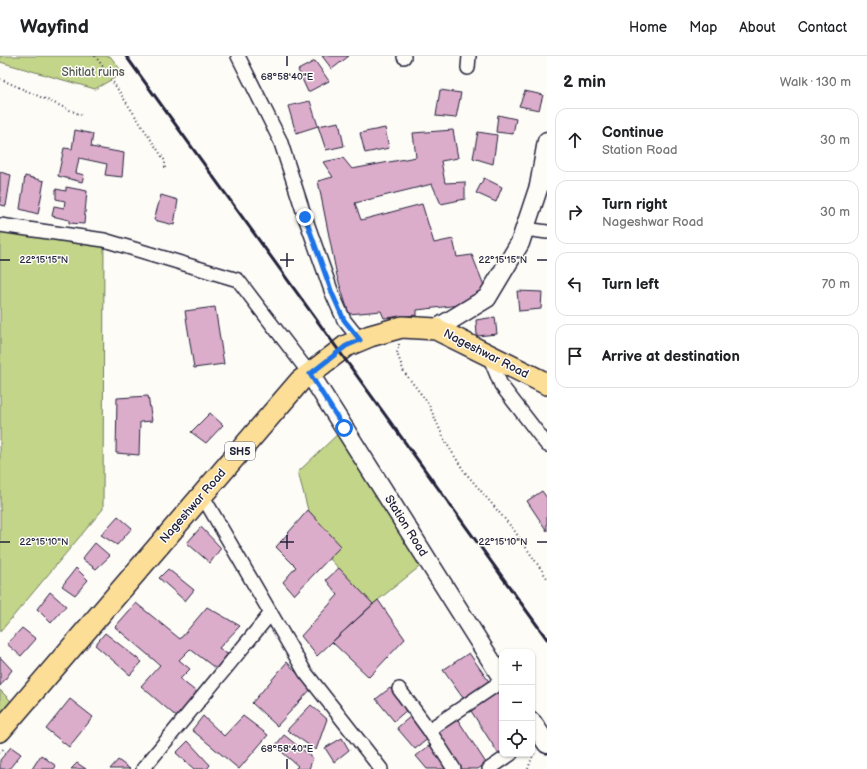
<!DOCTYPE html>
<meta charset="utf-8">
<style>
body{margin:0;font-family:"Balsamiq Sans",sans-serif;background:#f2f2f2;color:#202124}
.controls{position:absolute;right:12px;bottom:12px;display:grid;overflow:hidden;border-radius:8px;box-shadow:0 1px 3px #0004}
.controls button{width:36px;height:36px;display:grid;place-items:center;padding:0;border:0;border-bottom:1px solid #e0e0e0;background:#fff;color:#202124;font:20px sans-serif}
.stop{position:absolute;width:12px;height:12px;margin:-9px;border:3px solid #1a73e8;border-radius:50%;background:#fff}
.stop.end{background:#1a73e8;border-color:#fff;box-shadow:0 1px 4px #0008}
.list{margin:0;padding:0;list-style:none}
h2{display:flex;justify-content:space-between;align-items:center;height:52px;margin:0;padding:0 16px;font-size:17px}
h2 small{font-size:13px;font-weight:400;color:#757577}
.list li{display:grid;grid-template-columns:26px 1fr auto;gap:12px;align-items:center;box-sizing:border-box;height:64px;margin:0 8px 8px;padding:0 8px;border:1px solid #e0e0e0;border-radius:12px}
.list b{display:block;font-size:15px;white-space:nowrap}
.list p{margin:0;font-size:13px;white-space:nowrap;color:#757577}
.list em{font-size:13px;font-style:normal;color:#757577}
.icon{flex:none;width:22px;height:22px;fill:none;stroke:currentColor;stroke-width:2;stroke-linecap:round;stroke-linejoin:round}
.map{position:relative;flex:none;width:547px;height:713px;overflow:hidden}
header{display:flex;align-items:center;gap:24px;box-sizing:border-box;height:56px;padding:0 20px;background:#fff;border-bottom:1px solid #e0e0e0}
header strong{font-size:19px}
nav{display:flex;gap:22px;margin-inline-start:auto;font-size:14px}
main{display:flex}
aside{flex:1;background:#fff}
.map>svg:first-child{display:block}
</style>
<header>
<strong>Wayfind</strong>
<nav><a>Home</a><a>Map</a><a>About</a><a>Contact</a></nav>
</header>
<main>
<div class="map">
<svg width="547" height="713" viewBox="0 0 547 713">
<rect width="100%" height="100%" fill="#fdfcf7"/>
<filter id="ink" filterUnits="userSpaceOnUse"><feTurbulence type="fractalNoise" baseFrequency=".025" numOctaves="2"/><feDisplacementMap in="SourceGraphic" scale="8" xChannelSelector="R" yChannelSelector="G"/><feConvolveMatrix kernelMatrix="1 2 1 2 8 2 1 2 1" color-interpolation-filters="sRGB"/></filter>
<g filter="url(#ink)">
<path fill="#c3d589" stroke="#727c62" d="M0,0H110L123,17L95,33L0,6Z
M0,169L104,184L103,453L0,576Z
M344,372L428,504L373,548L329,502L340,490L308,454L298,416Z
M0,634L19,653L0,675Z"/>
<path fill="#dcaccb" stroke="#22223b" d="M322,0H349L332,13Z
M315,5L329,25L308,36L298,14Z
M440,34L461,37L456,62L436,60Z
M525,35L543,39L539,54L519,50Z
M310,45L318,70L296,77L288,50Z
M498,59L516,63L513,78L496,76Z
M339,66L344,90L326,94L318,70Z
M385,72L389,92L365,97L360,77Z
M75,74L93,78L91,91L124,97L122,121L105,119L107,108L79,102L76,117L84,119L82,126L58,120L64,92L72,93Z
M453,74L458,102L441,105L445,127L465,126V143L441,148L432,128L355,147L361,164L422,148L434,187L453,183L457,201L472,199L485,232L460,249L417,254V259L384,262L381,255L349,258L337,220L318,125L333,121L323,106L343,102L352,113L416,101L413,77Z
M478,76L497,79L493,108L473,102Z
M0,116L11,119L6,150L0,149Z
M25,120L44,125L38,158L20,153Z
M484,122L502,131L496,146L476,137Z
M66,131L87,135L84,168L69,167V164L52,160L54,150L64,152L65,145L56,143V133L66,135Z
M161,139L178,144L174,169L154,164Z
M517,235L542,236L541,253L519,255Z
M215,251L224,308L194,312L185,255Z
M495,261L497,278L477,280L476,264Z
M148,340L152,365L140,366L139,399L116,397L117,342Z
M210,357L223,369L206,387L191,376Z
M542,435L547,442V475L527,445Z
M308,454L341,490L294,539L283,526L296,511L276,491Z
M118,460L132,472L117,489L101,479Z
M201,471L221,492L210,507L187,487Z
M95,487L110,500L96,513L82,503Z
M76,512L88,524L75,539L62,530Z
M339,512L373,548L317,600L301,580L338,539L326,524Z
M168,513L194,534L185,545L159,522Z
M50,536L66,550L51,567L37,553Z
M378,544L405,583L369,621L332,586Z
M136,547L180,583L207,551L240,570L219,592L230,600L219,615L190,593L179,604L190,613L180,623L199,638L179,663L141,630L160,609L115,571Z
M22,572L36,583L21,600L7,588Z
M105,577L142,606L130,619L95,589Z
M469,597L490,627L463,642L443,614Z
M0,601L12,614L0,630Z
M287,606L311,633L277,670L252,647Z
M390,632L408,653L394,665L376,643Z
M496,636L502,645V695L498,697L471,655Z
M70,643L93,661L69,691L46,673Z
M311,649L327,663L316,694L287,674Z
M203,660L224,680L243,660L268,679L239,713L192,674Z
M411,660L429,682L415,693L397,672Z
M458,664L486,707L478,713H459L435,676Z
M284,679L313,702L309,713H295L298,710L275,690Z
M342,682L349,694L334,706L325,692Z
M188,685L210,709L207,713H194L176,697Z
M430,689L448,710L444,713H427L416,700Z
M11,691L21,698L9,713H0V704Z
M41,699L56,710L54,713H32Z
M118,704L130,713H110Z
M77,707L86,713H71Z"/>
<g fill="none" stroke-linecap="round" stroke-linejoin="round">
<g stroke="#22223b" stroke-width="16">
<path id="street" d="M238,0L280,84L305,161L332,237L344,264L360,284
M404,1V0
M468,12L469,0
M0,169L104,184L238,224L310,318
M525,173L547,176
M489,300L501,329L547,389
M202,439L305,616L381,713
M399,633L429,674
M143,713L271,557
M454,713L429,674L502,625
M489,713L511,698"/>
</g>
<g stroke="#22223b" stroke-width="21">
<path id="secondary" d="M436,273L487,242L520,187L539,130L547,85
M310,318L502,622
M532,666L547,688"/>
</g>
<g stroke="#22223b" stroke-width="24">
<path id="primary" d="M0,675L300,325L346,290L370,280L402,271L436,273L547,328"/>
</g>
<path stroke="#22223b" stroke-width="2" stroke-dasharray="1 3" stroke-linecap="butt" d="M95,0L101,8L165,105V113
M0,23L81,59
M399,288L397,297L404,316L428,347L445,385L464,415L514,474L547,522
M0,697L4,692
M528,713L534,696"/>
<use href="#street" stroke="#fdfcf7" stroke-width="13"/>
<use href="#secondary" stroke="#fdfcf7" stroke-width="18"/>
<use href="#primary" stroke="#fcde96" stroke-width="21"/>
<path stroke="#22223b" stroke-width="3" d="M126,0L547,583"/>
</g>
</g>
<g fill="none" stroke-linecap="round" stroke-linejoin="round" filter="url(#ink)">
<path stroke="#1a73e8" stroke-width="5" d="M305,161L332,237L344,264L360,284L346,290L310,318L344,372"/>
</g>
<path fill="none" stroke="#22223b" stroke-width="1.5" d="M287,0V10M287,197V211M0,204H10M280,204H294M537,204H547M287,479V493M0,486H10M280,486H294M537,486H547M287,703V713"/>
<g text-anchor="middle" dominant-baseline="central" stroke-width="3" stroke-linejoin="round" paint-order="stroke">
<rect fill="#fdfcf7" stroke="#646373" stroke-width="1" x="225" y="386" width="30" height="18" rx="3"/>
<g font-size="11" font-weight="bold" fill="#22223b">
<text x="240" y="395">SH5</text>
</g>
<g font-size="12" fill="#525852" stroke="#fdfcf7">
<text x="93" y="16">Shitlat ruins</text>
</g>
<g font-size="12" fill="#22223b" stroke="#fdfcf7">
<text transform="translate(486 298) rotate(27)">Nageshwar Road</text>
<text transform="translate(193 450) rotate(-49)">Nageshwar Road</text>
<text transform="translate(406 470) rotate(58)">Station Road</text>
</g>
</g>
<g font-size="10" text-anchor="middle" fill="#22223b" stroke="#fdfcf7" stroke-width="3" stroke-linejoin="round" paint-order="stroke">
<text x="287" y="24">68°58'40"E</text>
<text x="44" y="207">22°15'15"N</text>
<text x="503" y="207">22°15'15"N</text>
<text x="44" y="489">22°15'10"N</text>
<text x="503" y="489">22°15'10"N</text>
<text x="287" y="696">68°58'40"E</text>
</g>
</svg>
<div class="controls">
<button>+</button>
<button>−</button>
<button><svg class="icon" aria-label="locate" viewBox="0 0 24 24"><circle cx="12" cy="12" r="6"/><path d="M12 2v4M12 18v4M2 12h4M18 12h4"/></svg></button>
</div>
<div class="stop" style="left:344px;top:372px"></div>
<div class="stop end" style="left:305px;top:161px"></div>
</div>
<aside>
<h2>2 min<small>Walk · 130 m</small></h2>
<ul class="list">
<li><svg class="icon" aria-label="ahead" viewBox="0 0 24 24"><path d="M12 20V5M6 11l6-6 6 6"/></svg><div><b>Continue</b><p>Station Road</p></div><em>30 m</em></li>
<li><svg class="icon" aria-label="right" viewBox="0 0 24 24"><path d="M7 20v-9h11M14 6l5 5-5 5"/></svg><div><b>Turn right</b><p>Nageshwar Road</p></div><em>30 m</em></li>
<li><svg class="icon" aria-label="left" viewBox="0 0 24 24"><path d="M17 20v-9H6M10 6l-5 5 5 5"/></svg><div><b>Turn left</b></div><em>70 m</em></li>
<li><svg class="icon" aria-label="arrive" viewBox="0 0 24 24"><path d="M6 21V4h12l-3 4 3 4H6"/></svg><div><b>Arrive at destination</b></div></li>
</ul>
</aside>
</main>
